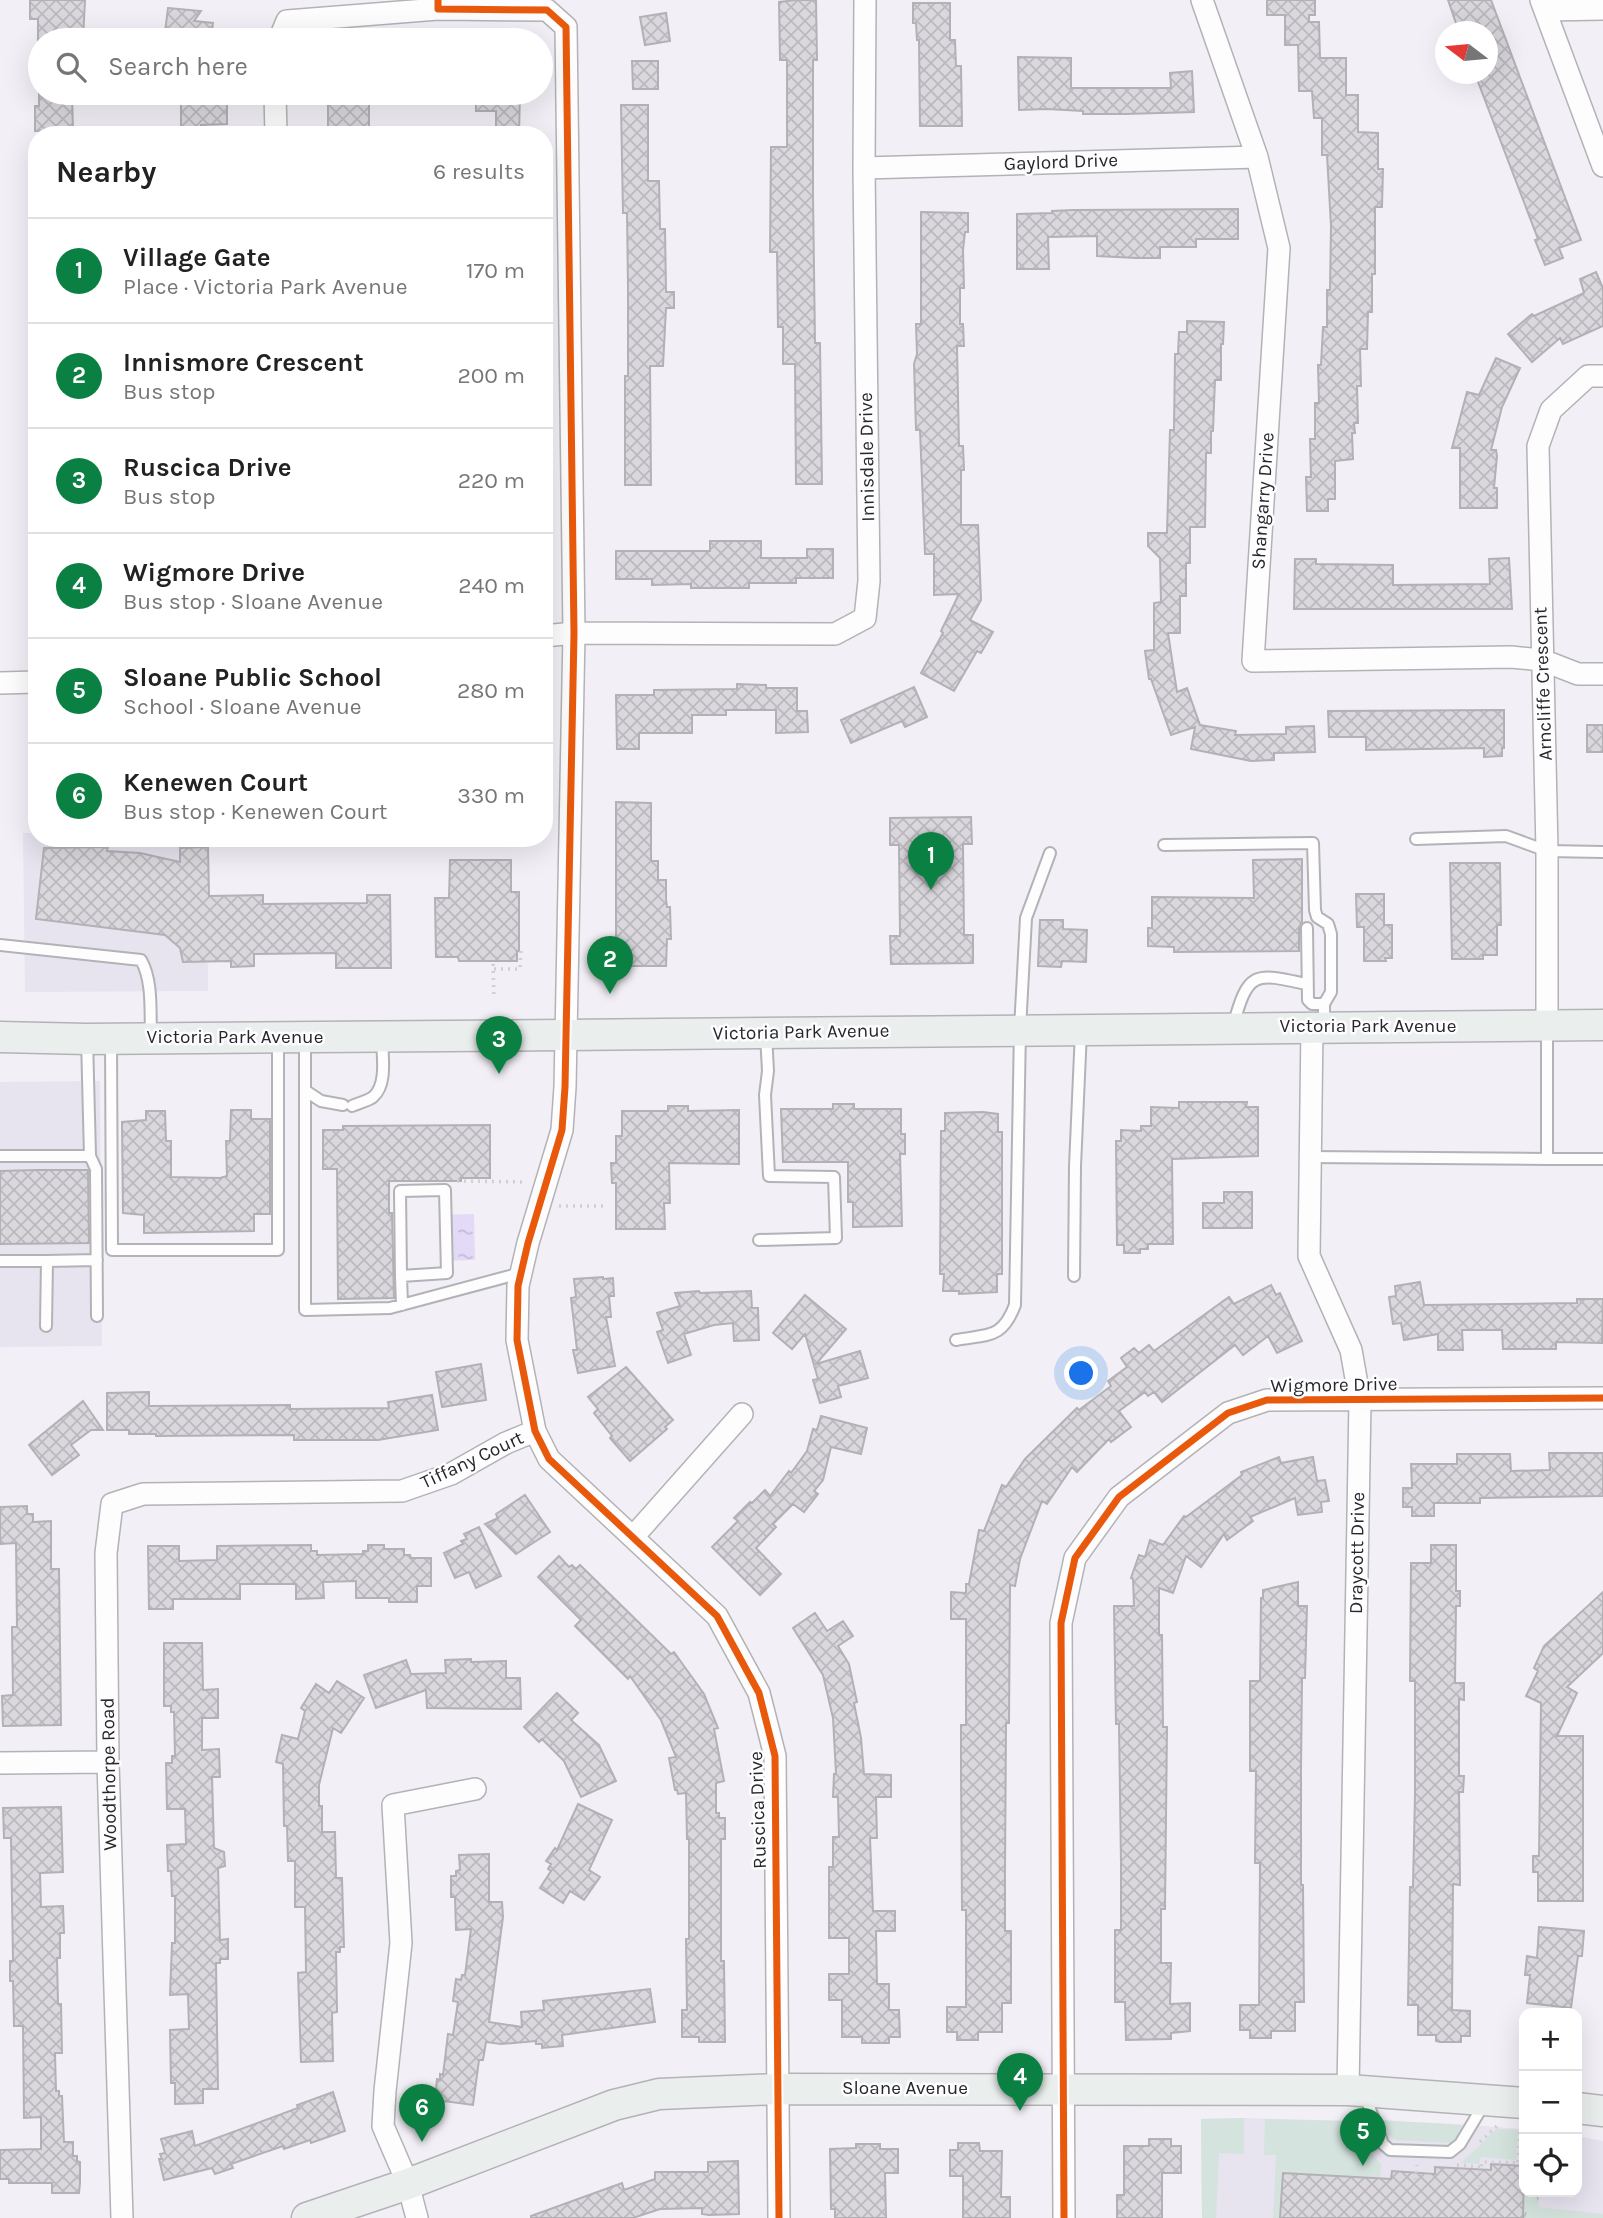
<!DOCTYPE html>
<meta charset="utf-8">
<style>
body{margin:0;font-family:Karla,sans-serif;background:#f2f2f2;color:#222}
.controls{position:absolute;right:21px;bottom:21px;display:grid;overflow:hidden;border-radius:14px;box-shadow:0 7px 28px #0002}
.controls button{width:63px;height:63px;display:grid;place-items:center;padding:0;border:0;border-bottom:2px solid #e0e0e0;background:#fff;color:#222;font:35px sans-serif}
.compass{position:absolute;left:1435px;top:21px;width:63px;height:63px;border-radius:50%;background:#fff;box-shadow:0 7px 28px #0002;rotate:286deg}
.you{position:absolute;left:1082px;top:1374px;width:24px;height:24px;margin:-18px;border:5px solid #fff;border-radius:50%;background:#1a73e8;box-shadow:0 0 0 10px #1a73e833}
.badge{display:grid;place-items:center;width:46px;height:46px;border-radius:50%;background:#0b8043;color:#fff;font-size:23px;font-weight:700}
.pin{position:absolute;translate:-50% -58px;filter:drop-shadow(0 2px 4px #0008)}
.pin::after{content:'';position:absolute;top:37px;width:24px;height:21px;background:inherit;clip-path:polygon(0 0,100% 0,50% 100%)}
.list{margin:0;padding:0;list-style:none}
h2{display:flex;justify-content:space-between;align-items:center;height:91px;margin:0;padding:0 28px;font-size:30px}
h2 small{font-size:23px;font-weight:400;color:#767676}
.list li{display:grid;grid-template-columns:46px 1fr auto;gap:21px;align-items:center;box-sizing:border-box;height:105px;padding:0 28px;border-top:2px solid #e0e0e0}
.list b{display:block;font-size:26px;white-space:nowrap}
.list p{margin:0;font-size:23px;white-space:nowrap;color:#767676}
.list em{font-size:23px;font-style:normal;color:#767676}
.icon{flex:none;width:38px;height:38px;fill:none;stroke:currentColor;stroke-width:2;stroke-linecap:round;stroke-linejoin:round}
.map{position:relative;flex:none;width:1603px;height:2218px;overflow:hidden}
.search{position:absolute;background:#fff;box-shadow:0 7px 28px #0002;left:28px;top:28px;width:525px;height:77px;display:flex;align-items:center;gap:18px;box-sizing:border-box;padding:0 24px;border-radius:38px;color:#767676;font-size:26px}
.panel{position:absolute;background:#fff;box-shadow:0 7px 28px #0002;left:28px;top:126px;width:525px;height:721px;border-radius:28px}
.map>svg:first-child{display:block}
</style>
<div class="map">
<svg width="1603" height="2218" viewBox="0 0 1603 2218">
<defs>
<pattern id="park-tufts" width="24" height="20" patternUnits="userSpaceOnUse" patternTransform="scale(1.75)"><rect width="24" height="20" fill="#d4e3dd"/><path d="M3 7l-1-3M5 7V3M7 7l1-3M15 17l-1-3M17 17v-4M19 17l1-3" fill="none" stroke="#b6c3be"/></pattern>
<pattern id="water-ripples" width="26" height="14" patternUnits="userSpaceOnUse" patternTransform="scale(1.75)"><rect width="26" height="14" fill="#e3daf7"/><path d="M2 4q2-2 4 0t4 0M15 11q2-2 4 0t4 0" fill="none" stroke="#c3bbd4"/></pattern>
<pattern id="building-cross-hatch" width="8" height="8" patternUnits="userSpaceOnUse" patternTransform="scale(1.75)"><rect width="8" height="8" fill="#dad8dd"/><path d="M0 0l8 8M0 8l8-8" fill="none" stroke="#bbb9be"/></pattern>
</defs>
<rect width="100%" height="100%" fill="#f2f0f6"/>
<path fill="#e7e3ef" d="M23,833H37V838H207L208,991L25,992Z
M100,1081L102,1346L0,1347V1082Z
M1244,2118L1439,2123L1524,2129V2192H1577V2136L1603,2141V2218H1202L1201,2119Z"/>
<path fill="#d4e3dd" d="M1244,2118V2154L1219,2153L1216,2218H1202L1201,2119Z
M1265,2119L1345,2121L1381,2164L1380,2178L1283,2173L1280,2218H1273L1276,2155H1264Z
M1381,2120L1462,2125L1454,2143L1396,2140L1385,2133Z
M1497,2129L1518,2130L1516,2160L1481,2157L1479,2164L1461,2163Z
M1538,2207L1603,2214V2218H1538Z"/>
<path fill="url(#park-tufts)" d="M1524,2183V2192H1539L1538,2218H1523Z"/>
<path fill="url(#water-ripples)" d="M474,1214L475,1260L442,1261L441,1215Z"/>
<path fill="url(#building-cross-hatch)" stroke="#b2b1b5" stroke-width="2" d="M30,0H85L83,40H38V19H30Z
M796,0H816L817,60H813V194L815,343H820L822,484H796L795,364H783V327H778L777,252H770L771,147H787V60H780L779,2Z
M1267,0H1315V15H1309V22H1319L1320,58H1346V95H1358V132L1378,133V169H1383L1382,207H1375V274H1372V312H1368L1367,349H1360L1361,386H1357L1358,423H1354L1355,433H1352L1353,459L1335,461V499H1328V511H1307L1306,477H1311L1310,439H1315V403H1319L1318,365H1321L1323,327H1327V290H1330L1331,226L1327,155H1322V118H1314L1312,91H1299L1298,45H1285V15H1267Z
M1448,0H1491L1581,240L1559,248L1563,258L1545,265L1535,240L1538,239L1475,74H1488V32H1459Z
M913,3H950V40H955L956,66H961L962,126H920L919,40H917L916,23H913Z
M168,8L201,11L194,21L213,23L211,40H164Z
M666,13L670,41L645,45L640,17Z
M1018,57L1071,58V88H1171L1170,73L1192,71L1194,112L1125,114H1083V111L1047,109L1019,110Z
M632,61H658V89H633Z
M39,93H72L73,130L35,131V106H39Z
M328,93H369V135H328Z
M476,93H520L519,135H496V111H476Z
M181,101H227V124L201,125V135H181Z
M621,105H648V181H659L660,229H665L666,292H674V308H666L663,366H650L651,485H625V376H628V287L627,213H623Z
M1238,209V239H1196V247H1160V258H1136L1097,256V236L1048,237L1049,269H1017V214L1052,213V211L1073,210Z
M921,212L968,213V232H965L963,250L964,288H960V324H963L964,346H957L959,446H963L964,470H961V525H978L981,600L970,620L993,632L981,653L977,651L954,691L921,673L943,633L941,631L959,594L934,595V554H925L920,430H916L914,364L917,354L916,324H921Z
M1596,272L1603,288V326L1563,344L1560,338L1532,362L1508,334L1532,314L1534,316L1584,293L1580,279Z
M1187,321L1224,322L1223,344H1221V380H1215L1213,431H1211V453H1206L1205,527H1190V563H1186V596H1180V633H1168L1177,692L1187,688L1200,725L1236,731L1235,735L1286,734V727L1314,726L1315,752L1274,753V760L1251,761L1191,749L1195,727L1171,735L1151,679H1149L1145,651L1154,650V603L1161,602L1160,558L1148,546V533H1167L1170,430H1174L1175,354H1178L1179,332H1187Z
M1496,358L1520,368L1502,407L1491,450H1496L1497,456L1494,488H1497V508H1460V448H1452L1467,392L1479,395Z
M710,541H761V558H807V549H833V578H796V583H749V588H691V584L652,585V579H616V551H710Z
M1509,558L1512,609H1294L1295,559H1316V564L1393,565V585L1490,584L1489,559Z
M737,684L766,685V688H797V711H807L808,732L776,733V710H726V715H692V733H639V749H617L616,695H654V690L737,689Z
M914,687L927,717L905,727L902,721L851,743L841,720Z
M1504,710V748H1502V756L1484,757V748L1366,750V737H1329L1328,711Z
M1587,725H1603V752H1587Z
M616,802L651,803V861H658V880H666V899L667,907H670L671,939H667L666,966H619V959H616Z
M971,817L972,844H963L964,935H973V963L891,964L890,936H900L899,845H890V818Z
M108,847L107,851L140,853L180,862V848L208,847L209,896L263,895V904L367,903V895H390L391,968H336V953L254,954V966L231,967V961L183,962L180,948L165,935L36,919L44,848Z
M1302,859V922L1299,928V951L1174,952V947L1148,946V928H1152V897L1254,898L1253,860Z
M450,860H511V892H519V951H517V961H459L458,957H436L435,898H449Z
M1450,863H1500L1501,925H1497V955H1483V959H1452Z
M1356,894H1384V925H1392V958H1385L1386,961H1364V927H1357Z
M1040,920H1063V929L1087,930L1086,962L1062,961L1061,967L1038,966Z
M1179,1102H1247L1246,1107H1258V1156L1172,1159L1173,1244H1148V1249H1140V1253H1124V1245H1117L1116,1141H1121V1130L1141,1131V1126H1151V1107L1179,1108Z
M833,1104H854V1109H901V1134H905V1154H900L902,1226L853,1227V1202H848V1162H783L781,1109H833Z
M668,1106H688V1111L739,1110V1164L669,1163L670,1203H664L665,1229H616V1183H612L611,1163H616V1136H622V1111H668Z
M231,1110H251V1119H270V1214H254V1231L144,1233V1215L123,1213L122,1122L146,1120V1111H165L166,1141H171V1177L220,1178L227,1176L226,1141H230Z
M983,1112L998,1114V1132H1002V1274H997V1292L959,1294V1291H943L944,1274H940L941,1131H945V1113Z
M490,1125V1178H461V1181H389V1213H392L394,1298L338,1299L337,1169H323V1130H343V1126Z
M37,1170H88L89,1243L0,1244V1171Z
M1224,1192H1252V1228H1203V1203H1224Z
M603,1277V1279L613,1278L614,1296H609L611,1317H606L615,1366L578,1373L573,1350H577L571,1298L576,1297L574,1279Z
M1420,1282L1424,1305L1577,1303V1299H1603L1602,1343L1556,1342V1349H1503L1502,1330H1462L1463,1350H1438V1334L1404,1340L1401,1323L1393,1324L1389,1297L1396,1296L1395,1286Z
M1271,1285L1276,1295L1280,1293L1302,1341L1277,1353L1268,1336L1243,1355L1235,1345L1162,1402L1154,1392L1148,1396L1145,1392L1119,1411L1131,1427L1111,1442L1109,1439L1077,1472L1072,1467L1047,1504L1042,1501L1020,1559L1015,1586L1010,1585L1009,1723H1006L1005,1874V1931H1011V2003H1002V2032H978V2040H957V2032H947V2007H966V1910H962L961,1770V1725H966V1619H951V1592L966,1593V1584H969L979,1530L984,1531L1002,1485L1006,1487L1025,1459L1077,1408L1079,1410L1111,1386L1108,1381L1127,1367L1121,1358L1134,1348L1139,1353L1149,1345L1154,1351L1229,1297L1234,1304Z
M699,1291L700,1293L751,1291L752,1308H758L759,1340L734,1341L733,1323L714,1325L684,1334L691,1355L668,1363L657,1332L663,1330L657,1313L680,1306L675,1293Z
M805,1295L846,1329L816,1364L860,1351L868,1378L838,1386L841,1397L820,1403L813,1380L818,1379L805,1334L792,1349L773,1333Z
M481,1364L486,1400L442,1407L436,1372Z
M626,1367L673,1420L665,1427L667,1429L630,1461L610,1438L612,1436L594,1413L598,1409L588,1397Z
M149,1392V1406L290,1405V1409L389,1408L388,1402L432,1395L438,1430L378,1440H294V1435L156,1436V1434H129V1430H107V1393Z
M83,1401L103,1430H91L71,1445L79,1455L52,1475L29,1445Z
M821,1416L867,1428L861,1454L831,1447L823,1480L814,1491L818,1494L804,1512L793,1504L773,1524L776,1527L756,1548L781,1574L760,1595L712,1547L738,1521L734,1518L750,1502L752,1503L765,1490L770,1496L789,1471L791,1473L807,1451L813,1429L817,1430Z
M1549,1453H1603V1496L1480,1498V1503H1434V1516H1412V1507H1403V1488H1412L1411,1464H1457V1454H1510L1511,1471L1550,1470Z
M1279,1457L1281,1463L1313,1457L1317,1481L1325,1480L1329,1501L1321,1502L1322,1512L1298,1515L1295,1498L1250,1517L1253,1521L1227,1540L1224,1534L1201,1567L1186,1556L1173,1593L1159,1588V1635H1162L1163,1727H1167L1165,1909H1161V1963H1171L1170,2004L1190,2003V2031L1171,2033V2039L1126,2040L1125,2002H1115V1930H1121V1863L1119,1724H1116L1114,1606H1134L1133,1579L1131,1578L1139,1555L1145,1557L1150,1540L1163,1545L1184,1516L1186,1517L1242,1475L1241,1472Z
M525,1495L550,1532L516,1554L485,1524L498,1518L496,1514Z
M27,1506V1514H33V1522L51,1521V1569H59L61,1725L3,1726L2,1696L13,1695L12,1627H17L16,1543L0,1544V1507Z
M479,1527L501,1576L476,1588L469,1572L455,1578L444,1553L463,1544L461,1541L467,1539L464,1534Z
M311,1545V1551H317V1555L363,1554V1551H368V1545H384V1549H404V1555H410L411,1558H431V1586H417V1602H389V1598H356V1581L323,1582L324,1598L296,1599V1584H240V1599H173V1609H149L148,1546H179V1561L217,1560V1546Z
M1431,1545H1456V1591H1460V1606H1456L1455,1683H1464V1700L1459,1699V1776H1464L1463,1792H1459L1460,1885L1453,1884L1452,2010L1470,2011V2036H1461V2042H1440L1436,2041V2035H1418V2005H1408L1410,1887H1413L1415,1794V1681H1410L1411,1563H1431Z
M559,1556L569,1567L572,1565L576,1569L580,1565L671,1654L674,1652L704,1694L718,1728L714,1729L724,1781L716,1783V1813H719V1818H725V1839H721V1961H724L725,2042H699V2037H682V2010H687L686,1939H689V1839H687L686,1793L678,1794L677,1790H675L669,1758L676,1757L661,1720L630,1676L628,1679L575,1626L581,1620L538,1577Z
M1298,1582V1606H1307L1305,1678H1302L1301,1768V1885H1303L1304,2002H1295V2031H1271V2038H1250V2030H1240V2005H1259L1260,1863H1255L1256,1771H1250V1681H1260L1261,1598H1263V1590Z
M1603,1592V1653L1567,1687L1577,1693L1557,1736H1583V1901H1538V1872H1533V1856H1539L1541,1703L1526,1696L1538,1671L1534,1668L1544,1646Z
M815,1613L827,1631L843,1621L853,1636L838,1646L849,1664L857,1702L854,1703L861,1738L864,1774L891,1775V1797H876L877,1838H870L873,1911H895V1931H876L877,1984H889V2010H899L900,2037H889V2043H862V2037H842V2000H829V1974H849V1938H829V1867H833V1837H839L838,1797H833L834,1774H836L833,1718L823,1675L793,1628Z
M164,1643H202L203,1690L218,1689V1718H202V1750L219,1749L220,1777H212L214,1848L224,1852L225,1866L218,1868L220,1940L228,1939V1959H220V1963H216L218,2089H203V2103L175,2104V2083H171L170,2030L189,2029L188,1994L170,1995L172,1943H175V1896H172L171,1871H168L167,1845L186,1844L185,1809H167L166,1763H172V1756H175L174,1712H171V1706H164Z
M471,1659V1662L506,1661V1678H520L521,1709L427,1708L426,1690L376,1708L364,1675L406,1660L411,1674L446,1673L445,1660Z
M337,1681L364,1698L341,1733L333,1728L319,1785V1806H322V1832H335L336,1878H342L344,1947H340V1952H336L337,2012L332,2013L333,2061L301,2062L298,1973L306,1972L305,1907H295V1861H288L287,1826H284L283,1764L276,1762L282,1735L298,1739L305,1711L301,1708L316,1684L329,1693Z
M557,1693L578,1713L571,1720L599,1745L616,1781L581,1797L564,1761L542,1739L539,1742L524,1727Z
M578,1804L612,1820L589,1870L600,1877L584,1900L570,1891L563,1903L540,1888L551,1871L548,1869L551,1864L546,1861L555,1848L557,1850Z
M61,1807L63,1872L40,1873L41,1907L63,1906L64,1933H60V1958H57L58,2004H61L62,2053H55L56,2091H59V2096H62L64,2142H73V2156H77V2161L80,2162V2183L79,2193H52V2183H9V2179H0V2150L41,2149V2117L24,2118L23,2026H14L13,1981H10V1961H13L11,1838H4L3,1808Z
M489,1854V1902H502L503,1917L489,2022L522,2027L521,2012L544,2010L543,2001L650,1989L655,2022L562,2035L563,2046L542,2048V2044H536V2041L501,2044L486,2042L483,2060H479L473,2105L435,2100L437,2079L440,2080V2074L443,2075L448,2034L453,2035L458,2002L453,2001L456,1979L461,1980L462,1975H465L471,1929L456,1930L455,1897H451V1876H456V1871L460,1870L459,1855Z
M1539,1927L1584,1931L1582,1956H1578L1571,2008L1527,2003L1530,1975H1525L1527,1956L1537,1958Z
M333,2092L345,2131L311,2143L310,2140L284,2149L283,2146L231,2164L233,2168L215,2174L212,2168L164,2180L159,2159H162L160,2154L165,2153L161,2139L192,2131L195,2146L298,2108L297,2105Z
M1149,2139H1171V2146H1181V2173H1162V2218H1117V2195H1124V2146H1149Z
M958,2143H979L980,2151H1002L1001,2197H1010V2218H963V2176H950V2150H958Z
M856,2144H880V2149H898V2173H885L886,2218H835V2209H831L830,2149L856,2148Z
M738,2161L739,2214L709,2215L702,2214V2208L660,2209L633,2218H531V2216L622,2183L624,2190L655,2179V2172H708V2162Z
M1491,2164L1524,2166L1523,2218H1280L1283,2173L1391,2179L1392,2171L1435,2174V2167L1491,2170Z"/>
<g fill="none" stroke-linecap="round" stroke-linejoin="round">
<g stroke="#b3b2b6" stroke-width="14">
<path id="lane" d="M1416,839L1506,836L1547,851L1603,852
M1164,845L1313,843L1315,910L1317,917L1328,924L1331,934V992L1324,1004V1027
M1307,928L1308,1000L1312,1004H1324
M0,945L141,960C153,981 150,1012 151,1035
M1233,1026C1248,972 1253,972 1306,984
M305,1040V1310L390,1308L521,1273
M111,1041L112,1250H278V1039
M306,1091L321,1101L343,1105
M352,1106C358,1103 368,1101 373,1097C388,1084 382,1055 382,1037
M0,1156H90L87,1039
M90,1156L96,1169L97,1316
M1309,1157L1547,1159V1028
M1547,1159H1603
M445,1190L447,1273L401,1276L400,1191Z
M759,1240L836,1238L834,1177L769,1176L765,1095L768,1071L766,1035
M0,1261H47L46,1326
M47,1261L97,1260
M401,1276L402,1305
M1074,1276L1075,1166L1081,1031
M956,1340C989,1334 1002,1339 1015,1305L1020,1029L1026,918L1050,853
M1364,2093L1383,2144L1390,2150L1450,2152L1460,2144L1484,2104"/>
</g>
<g stroke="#b3b2b6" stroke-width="24">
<path id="street" d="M438,0V9L547,10L566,27L574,633L565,1087L562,1130L528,1243L518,1286L517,1340L535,1431L549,1459L717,1616L759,1693L775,1756L779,2218
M1202,0L1257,157L1279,248L1253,661L1511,657L1542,660L1578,674H1603
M1541,0L1603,166
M1545,10L1603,9
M279,40L287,21L438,9
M275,93L276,135
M864,168L1257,157
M544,636L574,633L835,634L865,618L869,581L864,168L865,0
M0,683L37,682
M1547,1025V851L1538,446L1551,410L1588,376H1603
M1312,1027L1309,1256L1351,1350L1360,1401L1348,2090
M633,1537L742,1414
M0,1763L108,1762
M122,2218L108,1762L106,1553L112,1504L143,1494L402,1491L451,1474L506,1443L535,1431
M417,2218L408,2184L383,2126L385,2091L401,1943L393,1805L475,1789
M1064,2218L1061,1623L1075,1558L1119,1497L1228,1413L1267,1400L1603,1398"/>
</g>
<g stroke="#b3b2b6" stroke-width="33">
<path id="secondary" d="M0,1037L87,1039L565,1035L1603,1025
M1577,2108L1603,2111
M307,2218L408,2184L614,2105L659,2094L778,2089L1348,2090L1524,2103"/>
</g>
<path stroke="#d0d0d1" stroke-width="3.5" stroke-dasharray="2 5" stroke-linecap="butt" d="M493,964L494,998
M494,969H520L521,950
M457,1181L526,1182
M559,1206H605
M1343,2120L1367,2146
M1480,2142L1497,2126
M1518,2162L1520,2129
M1457,2165L1480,2167
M1415,2180L1417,2165
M1479,2187L1482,2162L1524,2163"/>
<use href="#lane" stroke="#fdfdfe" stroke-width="10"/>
<use href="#street" stroke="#fdfdfe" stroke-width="21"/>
<use href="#secondary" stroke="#eaefee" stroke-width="30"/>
<g stroke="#fdfcfe" stroke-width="11">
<path id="cycleway" d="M438,0V9L547,10L566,27L574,633L565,1087L562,1130L528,1243L518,1286L517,1340L535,1431L549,1459L717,1616L759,1693L775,1756L779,2218
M1064,2218L1061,1623L1075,1558L1119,1497L1228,1413L1267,1400L1603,1398"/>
</g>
<use href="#cycleway" stroke="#e8590c" stroke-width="7"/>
</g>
<g text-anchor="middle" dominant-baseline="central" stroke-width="5" stroke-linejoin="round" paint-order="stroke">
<g font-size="19" fill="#272629" stroke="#fdfcfe">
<text transform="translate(1061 162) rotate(-2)">Gaylord Drive</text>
<text transform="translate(867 457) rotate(-91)">Innisdale Drive</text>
<text transform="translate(1263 501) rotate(-86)">Shangarry Drive</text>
<text transform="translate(1543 684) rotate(-92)">Arncliffe Crescent</text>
<text x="1368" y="1026">Victoria Park Avenue</text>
<text transform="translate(801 1032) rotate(-1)">Victoria Park Avenue</text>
<text x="235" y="1037">Victoria Park Avenue</text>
<text transform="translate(1334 1385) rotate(-1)">Wigmore Drive</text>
<text transform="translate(472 1460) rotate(-25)">Tiffany Court</text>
<text transform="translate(1357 1553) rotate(-89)">Draycott Drive</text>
<text transform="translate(109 1774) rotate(-91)">Woodthorpe Road</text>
<text transform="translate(758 1810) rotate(-92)">Ruscica Drive</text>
<text x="905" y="2088">Sloane Avenue</text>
</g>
</g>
</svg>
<div class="controls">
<button>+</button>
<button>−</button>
<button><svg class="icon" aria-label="locate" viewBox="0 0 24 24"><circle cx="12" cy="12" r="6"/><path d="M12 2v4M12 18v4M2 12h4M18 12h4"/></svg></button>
</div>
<svg class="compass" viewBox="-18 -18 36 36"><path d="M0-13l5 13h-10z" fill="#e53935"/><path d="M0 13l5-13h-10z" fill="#767676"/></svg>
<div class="you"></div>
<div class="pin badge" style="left:931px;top:890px">1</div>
<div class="pin badge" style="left:610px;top:994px">2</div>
<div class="pin badge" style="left:499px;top:1074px">3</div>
<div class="pin badge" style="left:1020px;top:2111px">4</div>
<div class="pin badge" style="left:1363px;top:2166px">5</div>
<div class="pin badge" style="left:422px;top:2142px">6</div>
<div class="search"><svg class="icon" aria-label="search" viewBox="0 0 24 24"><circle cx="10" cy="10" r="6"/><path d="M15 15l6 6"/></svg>Search here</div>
<section class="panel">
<h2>Nearby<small>6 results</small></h2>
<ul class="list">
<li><span class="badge">1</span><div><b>Village Gate</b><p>Place · Victoria Park Avenue</p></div><em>170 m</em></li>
<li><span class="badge">2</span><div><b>Innismore Crescent</b><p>Bus stop</p></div><em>200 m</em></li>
<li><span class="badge">3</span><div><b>Ruscica Drive</b><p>Bus stop</p></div><em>220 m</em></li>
<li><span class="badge">4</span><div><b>Wigmore Drive</b><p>Bus stop · Sloane Avenue</p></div><em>240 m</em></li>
<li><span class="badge">5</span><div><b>Sloane Public School</b><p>School · Sloane Avenue</p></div><em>280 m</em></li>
<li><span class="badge">6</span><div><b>Kenewen Court</b><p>Bus stop · Kenewen Court</p></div><em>330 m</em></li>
</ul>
</section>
</div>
